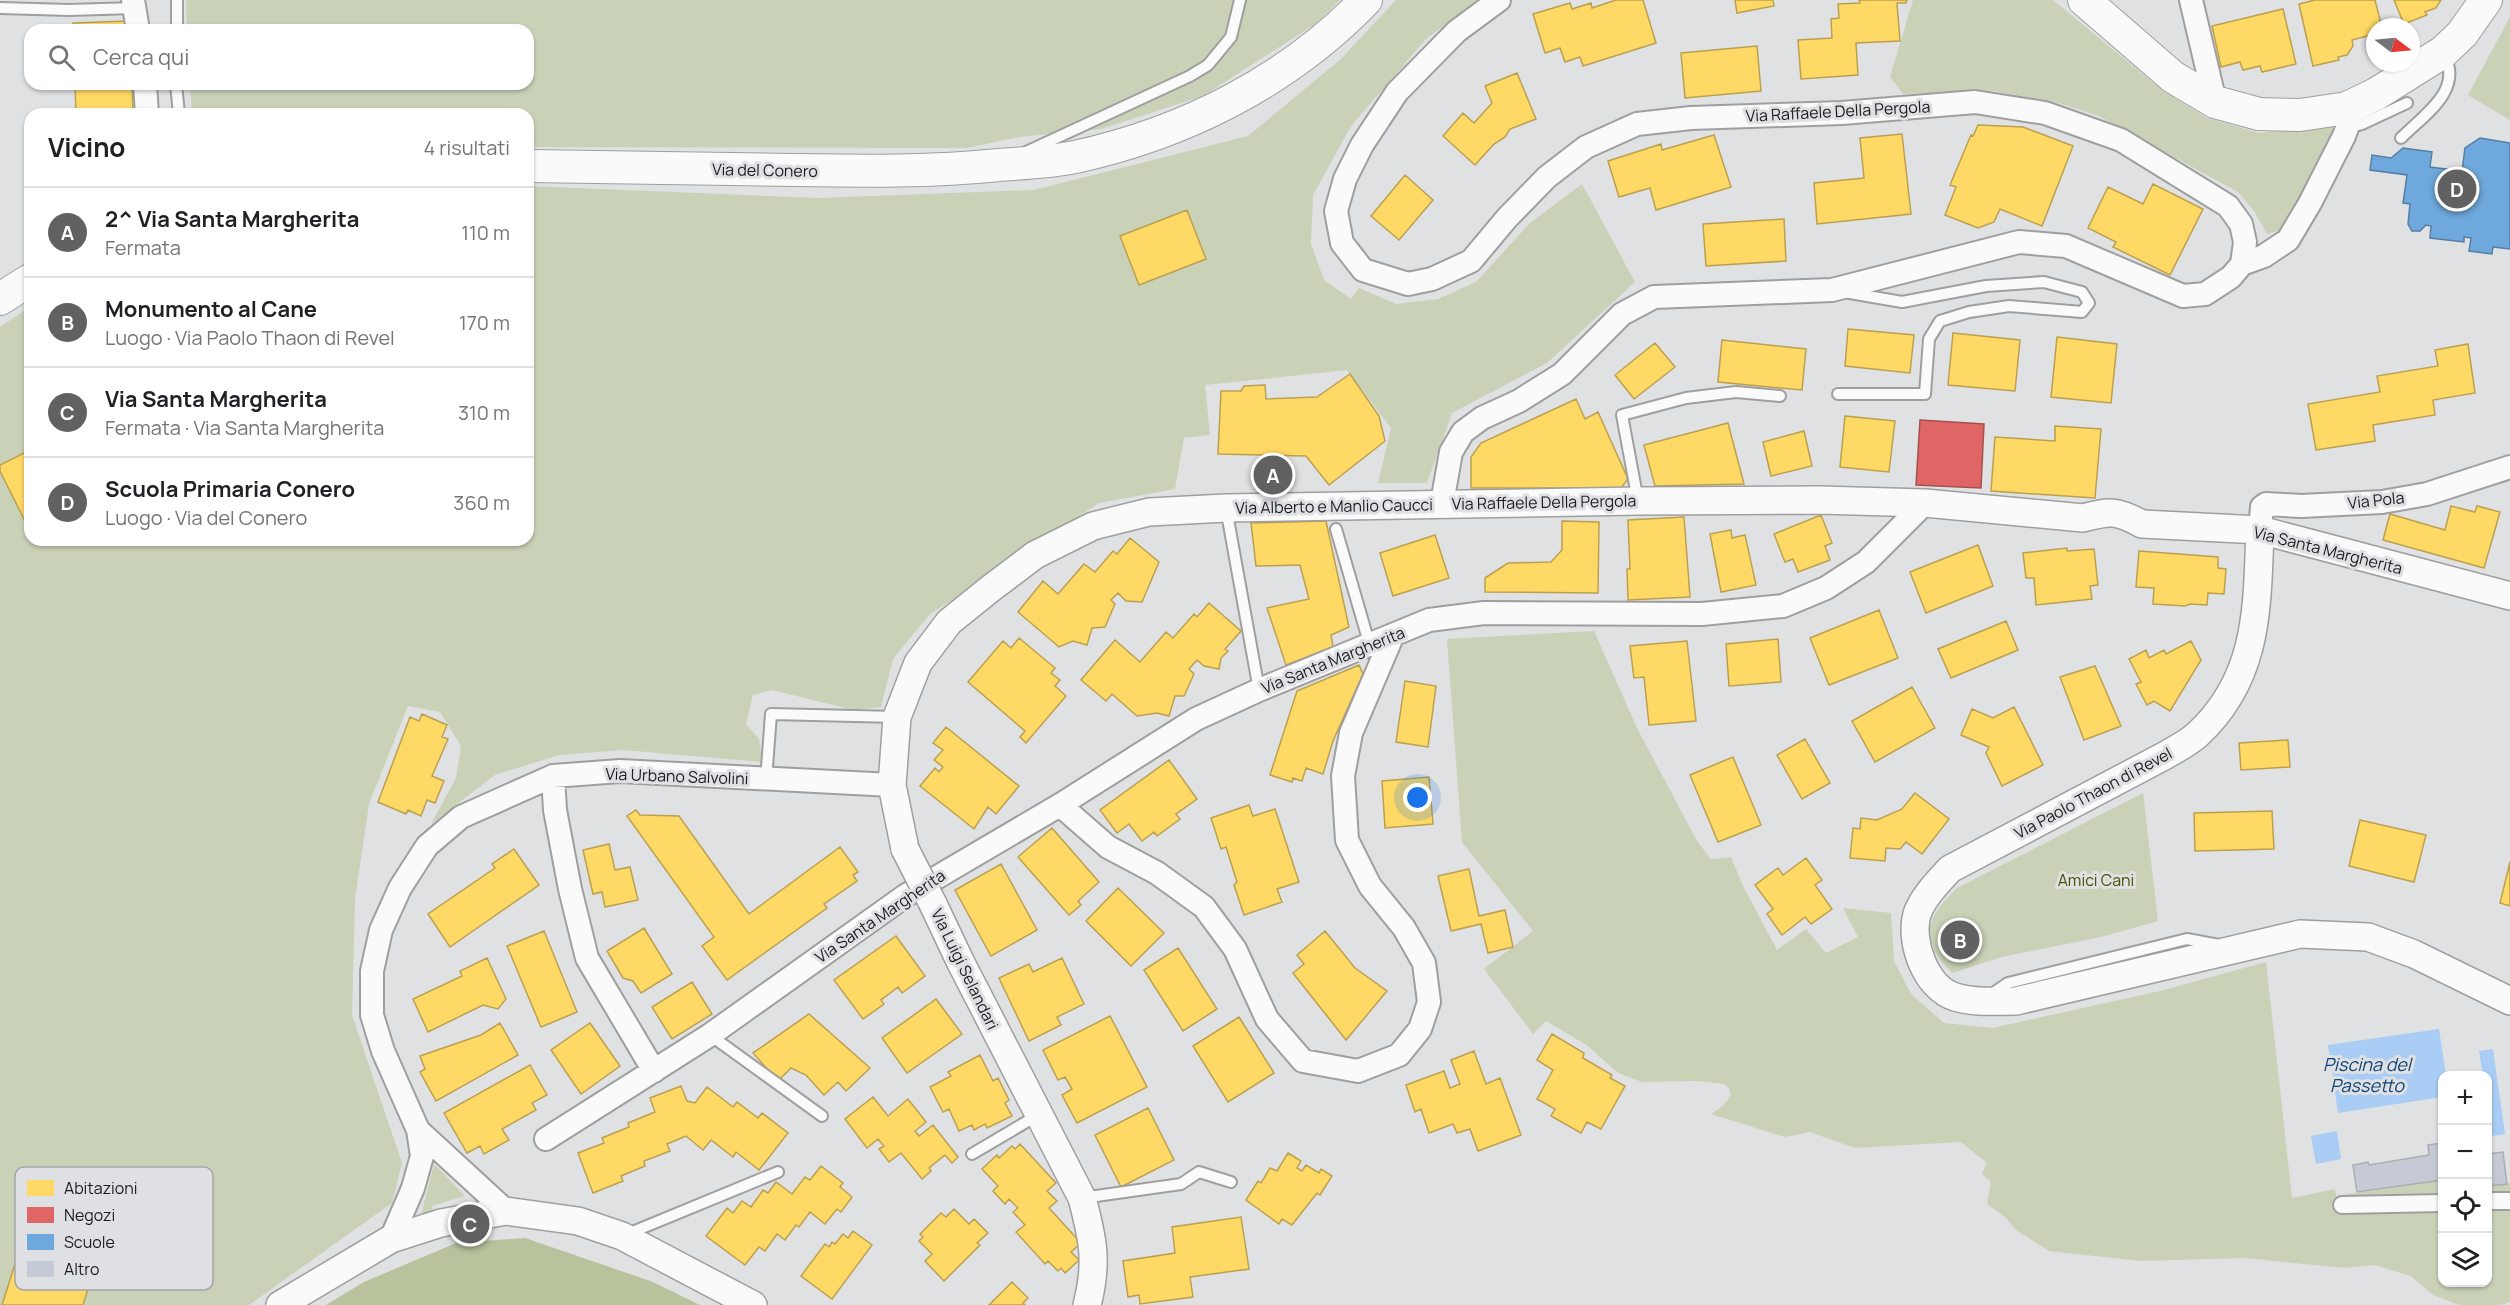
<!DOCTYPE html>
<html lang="it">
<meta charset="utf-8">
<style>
body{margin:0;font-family:Manrope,sans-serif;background:#f2f2f2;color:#202124}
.controls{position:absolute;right:18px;bottom:18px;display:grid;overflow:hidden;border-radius:12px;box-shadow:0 2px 4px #0004}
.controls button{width:54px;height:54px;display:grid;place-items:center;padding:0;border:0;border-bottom:2px solid #e0e0e0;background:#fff;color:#202124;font:30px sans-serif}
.compass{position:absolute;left:2366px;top:18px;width:54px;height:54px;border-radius:50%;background:#fff;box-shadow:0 2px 4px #0004;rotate:106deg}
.you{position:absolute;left:1418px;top:798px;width:21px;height:21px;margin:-15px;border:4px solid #fff;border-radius:50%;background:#1a73e8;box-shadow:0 0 0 9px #1a73e833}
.badge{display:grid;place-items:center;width:39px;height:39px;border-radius:50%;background:#616162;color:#fff;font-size:20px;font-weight:700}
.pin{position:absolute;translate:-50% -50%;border:3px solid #fff;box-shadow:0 2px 6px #0006}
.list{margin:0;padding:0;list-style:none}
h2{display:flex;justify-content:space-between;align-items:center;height:78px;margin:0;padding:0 24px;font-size:26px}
h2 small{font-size:20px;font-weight:400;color:#757577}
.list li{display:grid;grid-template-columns:39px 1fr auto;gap:18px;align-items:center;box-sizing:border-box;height:90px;padding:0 24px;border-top:2px solid #e0e0e0}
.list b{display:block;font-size:22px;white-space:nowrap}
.list p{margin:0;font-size:20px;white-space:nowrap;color:#757577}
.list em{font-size:20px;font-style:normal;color:#757577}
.icon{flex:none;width:33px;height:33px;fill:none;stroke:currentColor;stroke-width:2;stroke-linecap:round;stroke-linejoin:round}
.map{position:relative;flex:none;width:2510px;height:1305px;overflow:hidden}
.search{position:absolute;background:#fff;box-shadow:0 2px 4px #0004;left:24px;top:24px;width:510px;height:66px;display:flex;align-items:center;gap:15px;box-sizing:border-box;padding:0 21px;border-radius:18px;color:#757577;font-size:22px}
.panel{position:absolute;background:#fff;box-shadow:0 2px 4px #0004;left:24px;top:108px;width:510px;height:438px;border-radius:18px}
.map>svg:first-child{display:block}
</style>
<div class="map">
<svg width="2510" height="1305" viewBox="0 0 2510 1305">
<rect width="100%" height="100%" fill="#e0e1e2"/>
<path fill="#c9d2b7" d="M186,0H1340L1317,23L1203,96L1101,129L1019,137L966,148L528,147V114H192L190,84H528V30H187Z
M1396,0H1478L1426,39L1351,126L1313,195L1311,244L1324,280L1351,299L1359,288L1396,304L1438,299L1476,282L1530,223L1582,184L1635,282L1547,363L1452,413L1427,483H1378L1391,428L1347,370L1205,385L1210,435L1184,438L1175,489L1099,503L929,615L893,659L881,707L854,710L772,690L753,695L746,724L759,739L762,762L623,750L559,755L495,775L431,824L456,778L461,746L440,712L408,706L369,804L355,899L352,1015L402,1163L392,1203L249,1305H0V327L30,307V540H528V186L818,198L1034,190L1248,136L1341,59Z
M1913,0H2053L2162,90L2207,118L2259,133L2333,124L2334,133L2292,226L2267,234L2254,211L2238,192L2099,116L2052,101L1993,91L1903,94L1890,77Z
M2510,17V120L2468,95Z
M1594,631L1637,728L1697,841L1711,859L1731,857L1743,886L1777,950L1806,929L1826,953L1858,937L1843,908L1891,913L1894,961L1911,994L1944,1023L1992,1028L2160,991L2266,962L2292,1198L2335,1189L2336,1196L2442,1180V1282H2488V1186L2510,1183V1302L2501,1305H2459L2433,1295L2411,1276L2375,1265L2345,1268L2244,1258L2140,1261L2049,1251L2016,1230L2005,1217L1987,1204L1991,1182L1982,1174L1987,1163L1961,1142L1855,1148L1810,1132L1785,1137L1711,1114L1723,1106L1731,1095L1729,1088L1724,1084L1698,1081L1642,1082L1618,1073L1588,1046L1546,1021L1533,1034L1484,969L1533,931L1462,842L1447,639Z
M2143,793L2158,921L2101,937L2002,957L1952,973C1918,939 1925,919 1957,888Z
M434,1164L465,1196L432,1206L433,1212L421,1215Z"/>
<path fill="#b8c29d" d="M525,1238L653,1282L700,1305H326L364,1282L456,1243Z"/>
<path fill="#a9cdf4" d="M2439,1029L2446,1075L2442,1076V1097L2338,1113L2328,1045Z
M2493,1049L2505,1134L2491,1136L2488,1110V1076L2483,1075L2479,1051Z
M2337,1131L2341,1159L2316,1164L2311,1136Z"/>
<path fill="#ffd966" stroke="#bba050" stroke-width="1.5" d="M1616,0H1643L1656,43L1583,66L1580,57L1565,62L1560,48L1545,53L1533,14L1570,3L1572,9L1591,3L1592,8Z
M1735,0H1773L1774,6L1737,13Z
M1859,0H1907L1906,3H1897L1900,41L1856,43L1858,75L1801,79L1798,40L1832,38L1831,19L1839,18L1838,4L1860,3Z
M2315,0H2375L2381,24L2379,27H2375V34L2352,40L2353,46L2347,55L2338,57L2339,60L2313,66L2299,4Z
M2394,0H2441L2436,8L2425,12L2427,15L2404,24Z
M2283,9L2296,64L2262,72L2260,66L2243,70L2240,62L2221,67L2212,26Z
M129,21V30H73V23Z
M1757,46L1761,91L1685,98L1681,53Z
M1517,73L1536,119L1510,129L1505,137L1494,144L1475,165L1443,136L1463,113L1474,123L1492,103L1485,86Z
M75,84H132L133,114H76Z
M1978,125L2023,127L2073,146L2042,226L2000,209L1994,222L1978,228L1945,215L1956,187L1950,185L1971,135L1973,136Z
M1902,134L1911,214L1817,224L1814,183L1864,178L1860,138Z
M1714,135L1731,187L1656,210L1650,188L1619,197L1608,161L1661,144L1662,150Z
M1405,175L1433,200L1399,240L1371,216Z
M2153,184L2203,209L2170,275L2113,247L2116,242L2088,228L2108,187L2143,204Z
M1187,210L1206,259L1139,285L1120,236Z
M1784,219L1786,261L1706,266L1703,224Z
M1848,329L1914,335L1910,373L1845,366Z
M1953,333L2020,340L2015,391L1948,385Z
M2057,337L2117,344L2111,403L2051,397Z
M1722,340L1806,349L1802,390L1718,382Z
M1655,343L1675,367L1634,399L1615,375Z
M2468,344L2475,393L2433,400L2435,415L2373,425L2375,441L2316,450L2308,404L2380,392L2377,376L2438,366L2435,350Z
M1350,374L1379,416L1385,441L1329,485L1306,456L1218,454L1221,391H1241L1244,386L1265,385L1266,399L1317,397Z
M1576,399L1585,419L1598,412L1628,479L1621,488H1471V457L1481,443Z
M1845,416L1895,421L1889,472L1840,467Z
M1728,423L1744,484L1655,486L1644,445Z
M2055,426L2101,429L2095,498L1991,491L1995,437L2055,441Z
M1804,431L1812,466L1771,476L1763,442Z
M30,450V531L0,471V465Z
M2451,506L2475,512L2477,506L2500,512L2484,568L2383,540L2390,514L2445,530Z
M1821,515L1832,543L1825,546L1830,560L1798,572L1793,559L1785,562L1774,534Z
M1684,517L1690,597L1628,600L1627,569H1630L1628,520Z
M1326,521L1349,627L1331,635L1333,647L1286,665L1267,608L1309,599L1300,565L1256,566L1251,523Z
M1562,521L1599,522L1598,593L1485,592V578L1508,563L1551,562L1562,550Z
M1731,530L1732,538L1745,535L1756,585L1721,592L1710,534Z
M1435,535L1449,578L1393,596L1380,553Z
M1130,538L1159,562L1142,602L1126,601L1118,593L1111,600L1115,604L1105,627L1092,628L1087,645L1073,641L1059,647L1018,612L1043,581L1058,594L1084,564L1095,572L1113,551L1117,554Z
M1978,545L1993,586L1926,613L1910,572Z
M2067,548V551L2094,549L2098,585L2090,586L2092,599L2036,605L2034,578H2026L2023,553Z
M2139,551L2218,557V568L2226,569L2224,594L2208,593L2207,605L2190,604L2185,606L2153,604L2154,588L2136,587Z
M1209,603L1241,631L1225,649L1228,651L1221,658L1219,669L1204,666L1197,660L1189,669L1194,674L1184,696H1175L1169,716L1157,713L1137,716L1112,694L1106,701L1081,680L1115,640L1140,662L1166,632L1173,638L1194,614L1197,617Z
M1879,610L1898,658L1829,685L1810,638Z
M2006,621L2018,650L1951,678L1938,649Z
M1019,638L1055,668L1051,673L1060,680L1055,686L1066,696L1026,743L1020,737L1025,731L968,682L1003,641L1011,648Z
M1778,639L1781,682L1729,686L1726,644Z
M1687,641L1696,721L1649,725L1644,677L1634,678L1630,646Z
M2191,641L2201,660L2170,711L2154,701L2147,705L2136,684L2141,682L2129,659L2146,650L2149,658L2164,650L2166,654Z
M1359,665L1363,674L1333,741L1323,774L1306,768L1302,781L1293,778L1292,782L1270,775L1297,691Z
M2095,666L2121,726L2084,740L2060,677Z
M1405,681L1436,686L1428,747L1396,742Z
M1912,687L1935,728L1875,762L1852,721Z
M2014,707L2043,765L2002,786L1986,753L1989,747L1961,735L1972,709L1993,718Z
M422,714L447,725L442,737L448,739L432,776L444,781L435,803L427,800L421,816L408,810L406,814L378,802L410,717L419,721Z
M946,727L1019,786L996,814L988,807L974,829L920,786L935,768L939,772L943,767L934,760L943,750L933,743Z
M1805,739L1830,783L1802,799L1777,755Z
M2288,740L2290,767L2241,770L2239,743Z
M1733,757L1761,825L1718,842L1690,775Z
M1169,760L1197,799L1176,814L1180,819L1157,836L1154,832L1142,841L1129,824L1117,833L1100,810Z
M1429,777L1433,824L1385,828L1382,781Z
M1915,793L1949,819L1922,854L1906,842L1900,849L1886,848L1885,861L1850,858L1853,828L1860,829L1861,818L1877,820L1902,809Z
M1249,805L1253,816L1275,809L1299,882L1277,889L1282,902L1244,915L1234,885L1237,882L1226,847L1221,849L1211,818Z
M636,810L640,815L679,816L749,914L840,847L858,872L853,875L857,881L824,904L827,908L727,980L702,946L714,937L627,816Z
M2272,811L2274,849L2195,851L2194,813Z
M2360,820L2426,835L2414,882L2349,866Z
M1052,828L1099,882L1078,901L1081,905L1069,915L1018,857Z
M609,844L615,870L630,867L638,900L605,907L602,892L593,894L583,850Z
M514,849L539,885L450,947L428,914L495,868L492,864Z
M1806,858L1822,880L1815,885L1832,909L1811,924L1805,917L1782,935L1767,914L1773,909L1755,885L1778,868L1783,875Z
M2510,862V906L2500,903Z
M1001,864L1037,930L991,956L955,890Z
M1469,869L1479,916L1505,910L1513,947L1488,953L1481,924L1451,931L1438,876Z
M1118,888L1164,933L1131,966L1086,921Z
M644,928L672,974L641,993L633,981L623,978L607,951Z
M544,931L577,1012L541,1027L507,946Z
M1325,931L1355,968L1387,991L1346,1040L1293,973L1304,964L1297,955Z
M896,936L925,976L902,993L898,987L881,1000L884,1004L863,1019L834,980Z
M1178,948L1217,1009L1183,1031L1144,970Z
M487,958L506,999L498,1009L483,1005L428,1032L413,999L462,976L460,971Z
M1062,958L1084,1004L1057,1017L1061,1025L1029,1041L999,978L1029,964L1033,972Z
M692,982L712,1014L672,1039L652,1007Z
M936,999L962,1034L907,1073L882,1038Z
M809,1014L870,1068L846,1091L838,1082L824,1095L806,1075L791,1068L778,1081L753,1053Z
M1110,1016L1147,1087L1077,1123L1062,1095L1072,1089L1065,1077L1058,1080L1043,1050Z
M1239,1017L1274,1073L1228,1102L1193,1046Z
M500,1023L518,1055L436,1101L420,1072L425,1069L420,1056L481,1035Z
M590,1023L620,1066L581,1094L551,1050Z
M1552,1034L1584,1053L1583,1058L1612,1075L1610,1078L1625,1086L1601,1129L1587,1122L1581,1133L1551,1116L1555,1109L1537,1099L1553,1070L1537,1060Z
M1474,1051L1486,1084L1500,1078L1521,1135L1478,1151L1470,1129L1457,1133L1453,1124L1429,1133L1421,1109L1415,1112L1406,1085L1444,1071L1450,1088L1460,1084L1451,1060Z
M980,1055L993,1081L998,1078L1009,1100L1005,1103L1012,1116L987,1128L985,1124L974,1130L972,1125L959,1131L949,1109L943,1112L930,1087L951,1076L948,1072Z
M530,1065L547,1095L532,1103L536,1110L502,1129L509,1140L484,1154L480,1146L467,1153L444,1113Z
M681,1086L687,1101L695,1103L707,1087L733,1107L737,1102L758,1118L762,1113L788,1133L759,1170L736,1152L733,1157L711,1140L703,1150L686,1136L667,1144L670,1151L644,1161L645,1166L621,1176L623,1181L593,1193L578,1153L604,1143L602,1138L629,1127L628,1123L655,1112L650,1098Z
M873,1097L888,1116L908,1099L926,1122L915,1131L919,1136L933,1125L958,1157L952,1163L945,1155L929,1168L931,1171L922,1179L901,1153L889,1162L879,1149L884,1146L878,1139L867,1148L845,1119Z
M1148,1108L1174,1160L1121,1187L1095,1135Z
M1020,1144L1056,1183L1047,1191L1057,1201L1049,1208L1081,1243L1071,1252L1079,1260L1065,1273L1061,1268L1058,1271L1048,1261L1045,1264L1016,1232L1025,1225L1013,1212L1018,1208L1009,1199L1005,1204L993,1191L998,1186L982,1169L997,1155L999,1158L1012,1146L1015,1149Z
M1288,1153L1301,1161L1297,1168L1302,1171L1306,1165L1319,1173L1321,1169L1332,1176L1320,1195L1317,1193L1292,1225L1282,1219L1279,1224L1246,1200L1258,1181L1261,1183L1270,1168L1277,1171Z
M821,1166L843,1183L840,1187L852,1197L841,1212L837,1209L825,1224L810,1212L799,1227L796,1225L785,1240L777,1234L765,1251L759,1247L745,1265L706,1236L727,1208L733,1213L742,1201L751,1207L763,1190L768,1193L776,1182L792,1194L805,1177L810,1180Z
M954,1209L969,1224L974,1219L988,1233L977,1243L980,1245L944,1281L925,1261L932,1254L919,1241L923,1237L920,1234L941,1213L946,1217Z
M1241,1217L1249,1269L1190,1277L1193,1297L1140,1304L1139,1295L1128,1297L1123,1261L1175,1253L1172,1227Z
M853,1231L872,1245L832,1299L801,1276L825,1244L829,1247L832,1242L835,1244L843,1234L848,1238Z
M23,1239L96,1262L83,1305H2Z
M1012,1282L1028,1298L1023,1303L1025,1305H989Z"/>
<path fill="#e06666" stroke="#a55050" stroke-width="1.5" d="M1920,420L1984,424L1981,488L1916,485Z"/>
<path fill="#6fa8dc" stroke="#567ea3" stroke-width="1.5" d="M2480,138L2510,143V249L2493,247L2492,254L2469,251L2471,238L2464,237V242L2430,238L2431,226L2426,225L2420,231H2412L2408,224L2410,204L2403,203L2407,175L2370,170L2372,155L2391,158L2403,148L2432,152L2430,167L2462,171L2465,148Z"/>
<path fill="#c5cad6" stroke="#acadae" stroke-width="1.5" d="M2442,1143V1180L2357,1192L2353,1165L2368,1162L2369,1165L2429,1155L2428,1145Z
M2503,1152L2507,1184L2488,1186V1154Z"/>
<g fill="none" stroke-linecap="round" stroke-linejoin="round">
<g stroke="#9f9fa0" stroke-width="14">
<path id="service" d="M0,8L69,10L135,8
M177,30V0
M176,84L179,114
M2347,128L2362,124L2407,103
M2401,138C2424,115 2464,90 2444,55
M1026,152L1190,76L1208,65L1231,37L1240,0
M1838,394H1925L1929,339L1940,321L1969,312L2009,306L2082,312L2089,303L2082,292L2044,282L1986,286L1902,302L1844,292
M1638,501L1622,415L1686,398L1736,392L1780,396
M1226,508L1259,690
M1336,529L1370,646
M766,780L771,714L897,717
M1989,996L2008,983L2187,939L2219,945
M710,1035L822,1116
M972,1154L1038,1115
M1082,1198L1181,1184L1199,1172L1231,1182
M625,1235L778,1172"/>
</g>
<g stroke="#9f9fa0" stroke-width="20">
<path id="pedestrian" d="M2488,1201H2510
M2342,1205L2442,1203"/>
</g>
<g stroke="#9f9fa0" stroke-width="26">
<path id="minor" d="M133,0L138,30
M1499,0L1457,31L1397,92L1362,145L1345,179L1336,211L1342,243L1363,270L1408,284L1432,279L1471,261L1507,218L1547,177L1586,147L1637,124L1691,118L1842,113L1975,102L2045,113L2121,140L2228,206L2241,224L2245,242L2242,264
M2191,0L2215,102
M145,84L147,114
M1442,503L1451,452L1463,432L1482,418L1519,401L1562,374L1622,314L1654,297L1832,290L2019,242L2066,246L2183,296L2205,294L2231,277L2242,264L2264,256L2288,240L2310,203L2344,136L2347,128V108
M2260,530L2262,507L2266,504L2301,506L2382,502L2427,494L2510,467
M553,776L555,810L570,889L587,958L654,1071
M1060,805L1108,847L1157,873L1204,907L1235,949L1267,1019L1303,1061L1358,1071L1399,1055L1420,1029L1429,1002L1424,963L1404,928L1370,886L1347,840L1343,776L1351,733L1392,637
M418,1130L506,1211
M546,1139L710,1035L905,896L1060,805L1196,719L1259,690L1429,620L1484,613L1702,614L1783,606L1826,588L1866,562L1925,503
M391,1239L413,1188L422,1156L418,1130L383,1051L372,1015V971L381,930L400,888L427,846L461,817L553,776L620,771L892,785"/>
</g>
<g stroke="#9f9fa0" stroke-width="30">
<path id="tertiary" d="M2260,530C2257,608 2259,678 2197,735C2188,743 2176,749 2166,755L1950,869C1938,882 1923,897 1917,914C1909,942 1926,988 1955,997C1975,1003 1995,1001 2016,1001L2300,934L2368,937L2414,954L2510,1001
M905,849L892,785L897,717L918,663L949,622L990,589L1035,555L1093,526L1149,512L1226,508L1638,501L1820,500L1925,503L2083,518C2110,511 2116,510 2142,524L2260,530L2510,596
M933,904L960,961L1082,1198C1093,1239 1098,1263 1087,1305
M280,1305L391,1239L441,1223L506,1211L578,1221L622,1236L753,1305"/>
</g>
<g stroke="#9f9fa0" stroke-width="34">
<path id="secondary" d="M2084,0L2173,77L2215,102L2259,114L2300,115L2347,108L2376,94L2443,52L2462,34L2486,0
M528,166C617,168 706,169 795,170C864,171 931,172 999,165C1025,163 1050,162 1075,157C1185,133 1288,81 1366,0
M0,299L30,280"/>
</g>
<use href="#service" stroke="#fafafb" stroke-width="10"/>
<use href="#pedestrian" stroke="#fafafb" stroke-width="16"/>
<use href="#minor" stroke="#fafafb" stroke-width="22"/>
<use href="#tertiary" stroke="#fafafb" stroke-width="27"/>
<use href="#secondary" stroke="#fafafb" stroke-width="32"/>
<g stroke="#9f9fa0" stroke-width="30" stroke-linecap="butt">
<path id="tertiary-bridge" d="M905,849L933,904"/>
</g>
<use href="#tertiary-bridge" stroke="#fafafb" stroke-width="27"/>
</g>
<g text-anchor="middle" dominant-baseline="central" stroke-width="6" stroke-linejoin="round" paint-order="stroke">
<g font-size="16" fill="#1c1c1d" stroke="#dfe0e3">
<text transform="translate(1838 111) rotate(-3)">Via Raffaele Della Pergola</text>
<text transform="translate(765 170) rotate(1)">Via del Conero</text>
<text transform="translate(2376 500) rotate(-6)">Via Pola</text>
<text transform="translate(1544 502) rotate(-1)">Via Raffaele Della Pergola</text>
<text transform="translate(1334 506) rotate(-1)">Via Alberto e Manlio Caucci</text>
<text transform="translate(2328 550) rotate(14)">Via Santa Margherita</text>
<text transform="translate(1333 660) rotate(-22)">Via Santa Margherita</text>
<text transform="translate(677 776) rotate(2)">Via Urbano Salvolini</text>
<text transform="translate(2093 793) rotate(-28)">Via Paolo Thaon di Revel</text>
<text transform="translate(880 916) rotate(-34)">Via Santa Margherita</text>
<text transform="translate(965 969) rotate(64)">Via Luigi Selandari</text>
</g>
<g font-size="16" fill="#455402" stroke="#dfe0e3">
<text x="2096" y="880">Amici Cani</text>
</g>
<g font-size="18" font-style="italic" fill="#114677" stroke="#dfe0e3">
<text x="2367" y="1064">Piscina del<tspan x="2367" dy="21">Passetto</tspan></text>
</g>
</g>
<rect x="15" y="1167" width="198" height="123" rx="9" fill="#dfe0e3" stroke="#a4a5a8" stroke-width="1.5"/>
<rect x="27" y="1180" width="27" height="16" fill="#ffd966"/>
<rect x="27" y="1207" width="27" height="16" fill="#e06666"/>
<rect x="27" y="1234" width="27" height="16" fill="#6fa8dc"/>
<rect x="27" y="1261" width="27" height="16" fill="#c5cad6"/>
<g font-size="16" fill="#1c1c1d">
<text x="64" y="1194">Abitazioni</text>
<text x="64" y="1221">Negozi</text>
<text x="64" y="1248">Scuole</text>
<text x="64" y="1275">Altro</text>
</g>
</svg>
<div class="controls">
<button>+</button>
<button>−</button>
<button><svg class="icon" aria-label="locate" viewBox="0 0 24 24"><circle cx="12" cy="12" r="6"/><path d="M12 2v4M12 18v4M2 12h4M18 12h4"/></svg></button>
<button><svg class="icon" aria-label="layers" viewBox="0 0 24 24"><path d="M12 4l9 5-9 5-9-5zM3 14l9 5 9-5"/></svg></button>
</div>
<svg class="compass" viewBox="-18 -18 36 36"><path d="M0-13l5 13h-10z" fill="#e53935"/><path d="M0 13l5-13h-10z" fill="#757577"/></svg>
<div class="you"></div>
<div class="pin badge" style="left:1273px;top:475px">A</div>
<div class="pin badge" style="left:1960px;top:940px">B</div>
<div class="pin badge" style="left:470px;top:1224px">C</div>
<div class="pin badge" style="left:2457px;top:189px">D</div>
<div class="search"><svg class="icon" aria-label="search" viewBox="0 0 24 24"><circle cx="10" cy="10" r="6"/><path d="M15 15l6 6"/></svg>Cerca qui</div>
<section class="panel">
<h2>Vicino<small>4 risultati</small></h2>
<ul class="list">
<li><span class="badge">A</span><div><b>2^ Via Santa Margherita</b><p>Fermata</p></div><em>110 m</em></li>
<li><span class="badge">B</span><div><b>Monumento al Cane</b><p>Luogo · Via Paolo Thaon di Revel</p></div><em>170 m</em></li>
<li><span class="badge">C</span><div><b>Via Santa Margherita</b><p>Fermata · Via Santa Margherita</p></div><em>310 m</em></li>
<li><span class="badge">D</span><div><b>Scuola Primaria Conero</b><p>Luogo · Via del Conero</p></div><em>360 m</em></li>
</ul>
</section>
</div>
